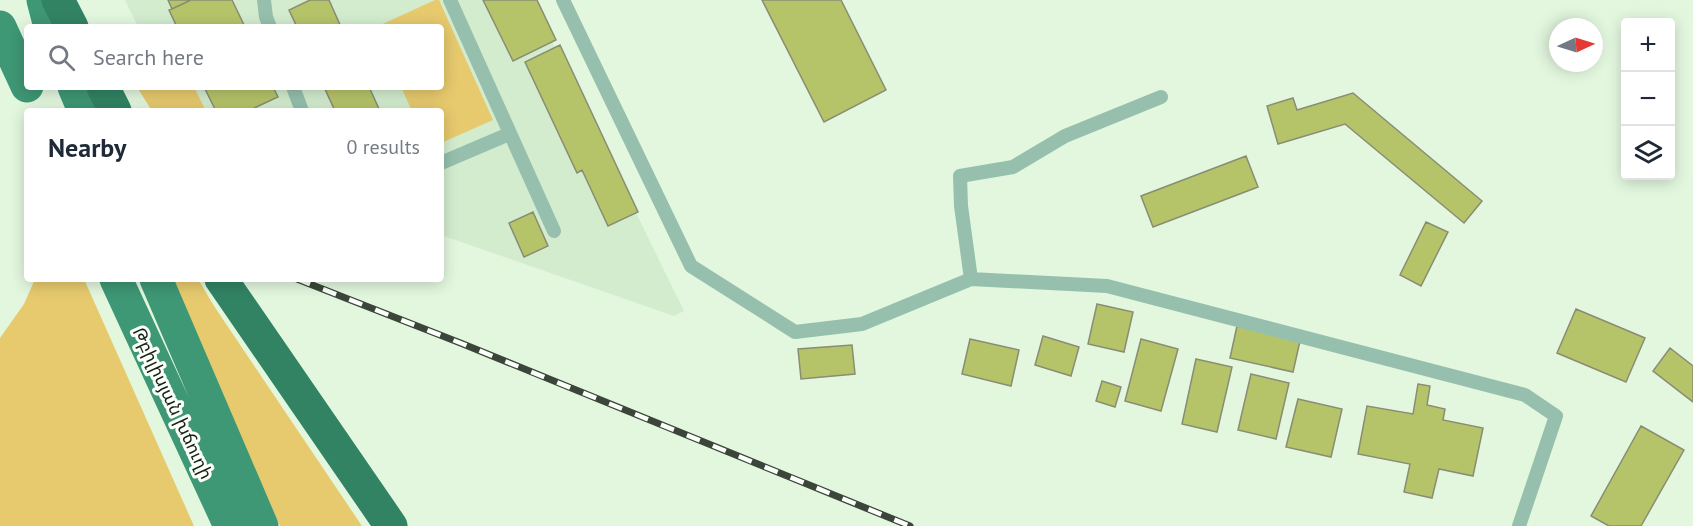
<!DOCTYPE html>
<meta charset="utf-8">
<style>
body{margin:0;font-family:"PT Sans","Noto Sans Armenian",sans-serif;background:#f6f6f7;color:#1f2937}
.controls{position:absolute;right:18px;top:18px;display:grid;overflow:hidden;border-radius:6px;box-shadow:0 3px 15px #0003}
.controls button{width:54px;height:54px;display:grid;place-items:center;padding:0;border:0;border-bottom:2px solid #e0e1e3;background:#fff;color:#1f2937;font:30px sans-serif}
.compass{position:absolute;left:1549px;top:18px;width:54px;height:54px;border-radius:50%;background:#fff;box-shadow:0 3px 15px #0003;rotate:86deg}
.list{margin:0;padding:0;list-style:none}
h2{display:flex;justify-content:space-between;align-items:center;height:78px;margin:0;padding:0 24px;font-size:26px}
h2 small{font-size:20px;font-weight:400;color:#747a83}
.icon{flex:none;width:33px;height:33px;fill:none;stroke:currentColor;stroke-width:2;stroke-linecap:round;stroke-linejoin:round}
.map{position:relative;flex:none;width:1693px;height:526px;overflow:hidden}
.search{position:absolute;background:#fff;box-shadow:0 3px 15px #0003;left:24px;top:24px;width:420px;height:66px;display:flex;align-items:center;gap:15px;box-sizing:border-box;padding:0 21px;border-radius:6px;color:#747a83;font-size:22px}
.panel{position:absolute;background:#fff;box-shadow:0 3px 15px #0003;left:24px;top:108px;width:420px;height:174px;border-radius:6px}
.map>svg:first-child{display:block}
</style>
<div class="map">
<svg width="1693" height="526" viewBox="0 0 1693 526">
<rect width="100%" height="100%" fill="#e3f7df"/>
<path fill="#d3ecce" d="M125,0H532L684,311L674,316L441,235V111H177L166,87H441V27H138Z"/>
<path fill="#e7ca6e" d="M435,0H439L493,120L441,143V111H412L401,87H441V27H376Z
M137,87H194L206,111H152Z
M35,279H84L194,526H0V338L24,304Z
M171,279H198L214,306L362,526H280Z"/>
<path fill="#b6c469" stroke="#888d73" stroke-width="1.5" d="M168,0H191L172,9Z
M191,0H232L245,27H177L169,10Z
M310,0H329L341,27H297L289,10Z
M483,0H537L556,40L513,61Z
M762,0H841L886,90L824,122Z
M560,45L638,212L608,226L582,170L577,173L525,62Z
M204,87H273L278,97L248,111H216Z
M324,87H369L380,111H335Z
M1353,93L1482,201L1464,223L1345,124L1278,144L1267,106L1293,98L1297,110Z
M1246,156L1258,187L1153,227L1141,196Z
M533,212L548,246L524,257L509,223Z
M1426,222L1448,232L1421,286L1400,275Z
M1097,304L1133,312L1124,352L1088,344Z
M1576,309L1645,338L1626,382L1557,353Z
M1237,326L1300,341L1293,372L1230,358Z
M1043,336L1079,347L1071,376L1035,365Z
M970,339L1019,350L1011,386L962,374Z
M1141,339L1178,349L1161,411L1125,401Z
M852,345L855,374L801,379L798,349Z
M1670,348L1693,366V402L1653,371Z
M1196,359L1232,367L1217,432L1182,424Z
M1251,374L1289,383L1276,439L1238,430Z
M1102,381L1121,387L1115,407L1096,401Z
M1418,384L1430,386L1427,405L1445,409L1443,420L1483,428L1473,476L1439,469L1432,498L1404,492L1410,464L1358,454L1367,406L1413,414Z
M1298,399L1342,409L1331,457L1286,447Z
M1641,426L1684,450L1641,526H1609L1591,516Z"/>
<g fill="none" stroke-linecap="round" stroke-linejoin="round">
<path stroke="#96c0ad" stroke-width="14" d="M264,0L266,17L270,27
M450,0L554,231
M563,0L691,266L795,332L862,324L971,279L1107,286L1525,395L1556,416L1519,526
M293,87L302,111
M441,163L509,134
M971,279L961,206L960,176L1013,167L1065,136L1161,97"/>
<path stroke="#3e9775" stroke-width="33" d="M43,0L50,27
M0,27L27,86
M74,87L84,111
M116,279L230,526
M156,279L262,526"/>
<path stroke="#318364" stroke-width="33" d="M58,0L72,27
M103,87L115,111
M221,279L391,526"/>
<g stroke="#3b4539" stroke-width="7">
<path id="rail" d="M297,279L463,344L910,526"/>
</g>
<use href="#rail" stroke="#fafffa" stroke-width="4.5" stroke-dasharray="14" stroke-linecap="butt"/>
</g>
<g text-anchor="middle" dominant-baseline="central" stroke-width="6" stroke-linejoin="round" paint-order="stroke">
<g font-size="18" fill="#171e15" stroke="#fafffa">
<text transform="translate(173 403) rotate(65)">Թբիլիսյան խճուղի</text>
</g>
</g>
</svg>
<div class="controls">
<button>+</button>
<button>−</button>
<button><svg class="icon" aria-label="layers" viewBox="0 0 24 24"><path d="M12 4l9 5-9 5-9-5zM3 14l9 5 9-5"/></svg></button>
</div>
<svg class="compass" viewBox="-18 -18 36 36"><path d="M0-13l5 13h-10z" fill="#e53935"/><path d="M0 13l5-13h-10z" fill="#747a83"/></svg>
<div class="search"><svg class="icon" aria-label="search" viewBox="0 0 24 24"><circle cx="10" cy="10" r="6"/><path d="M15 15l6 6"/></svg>Search here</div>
<section class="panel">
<h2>Nearby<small>0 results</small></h2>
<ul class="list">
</ul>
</section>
</div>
